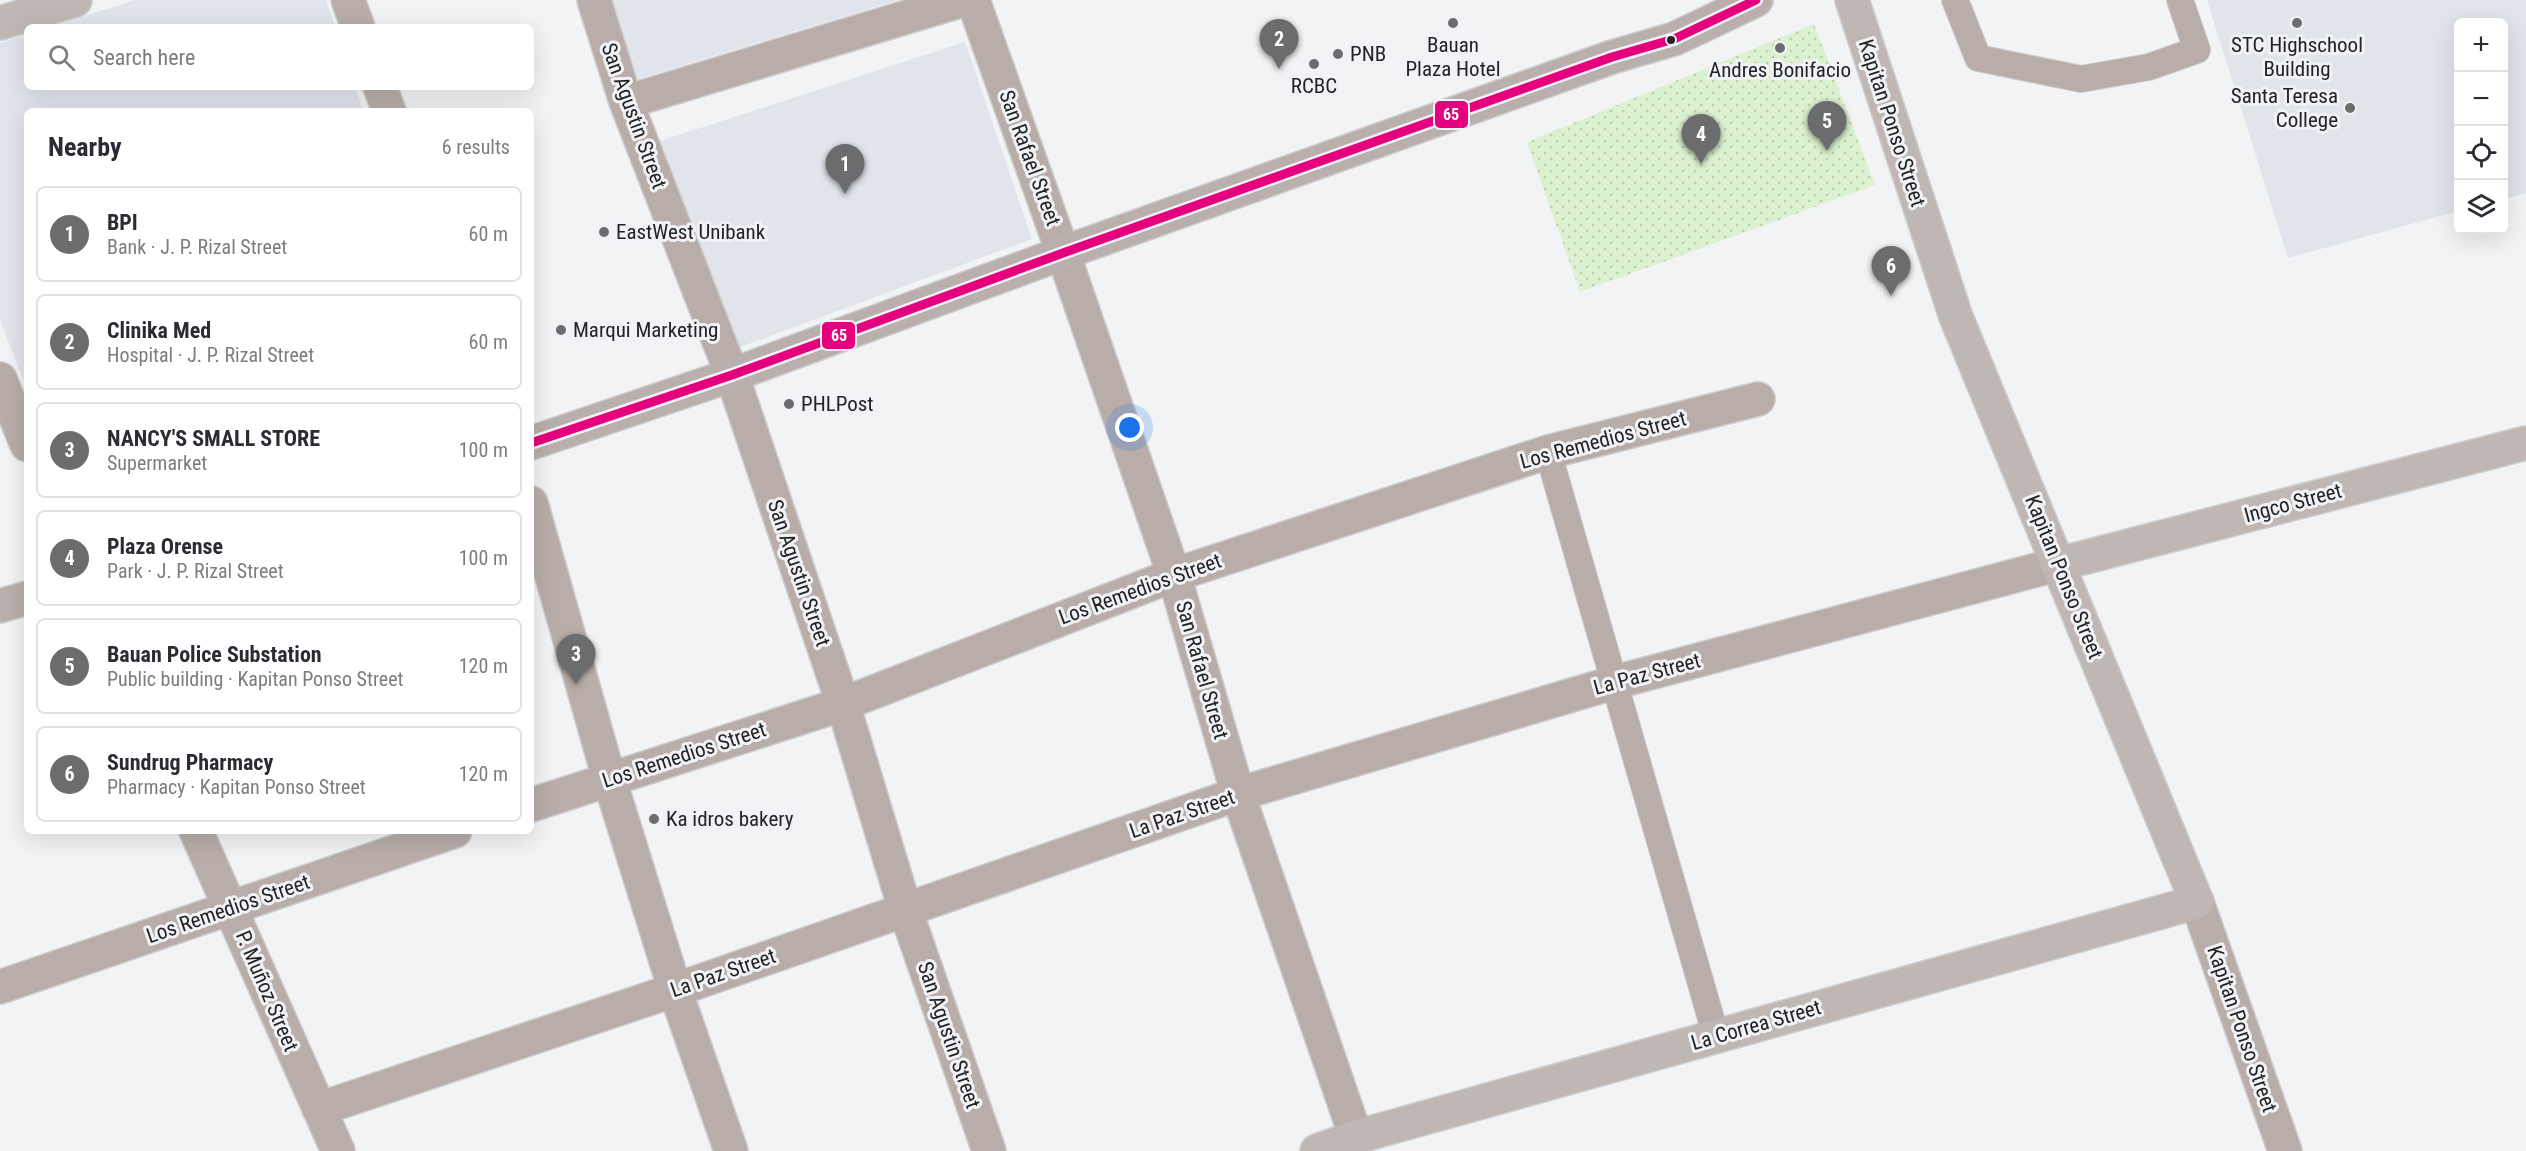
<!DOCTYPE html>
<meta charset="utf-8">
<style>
body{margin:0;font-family:"Roboto Condensed",sans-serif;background:#f7f7f7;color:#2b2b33}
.controls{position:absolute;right:18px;top:18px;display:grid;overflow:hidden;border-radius:9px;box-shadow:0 6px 24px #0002}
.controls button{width:54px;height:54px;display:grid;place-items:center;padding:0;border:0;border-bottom:2px solid #e1e1e2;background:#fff;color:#2b2b33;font:30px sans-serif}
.you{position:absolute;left:1130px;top:428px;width:21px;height:21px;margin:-15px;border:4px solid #fff;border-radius:50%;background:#1a73e8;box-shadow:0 0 0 9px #1a73e833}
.badge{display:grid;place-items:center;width:39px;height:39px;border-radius:50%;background:#6b6c6d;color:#fff;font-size:20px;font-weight:700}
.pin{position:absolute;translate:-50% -50px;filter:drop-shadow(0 2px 3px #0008)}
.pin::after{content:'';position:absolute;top:32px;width:21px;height:18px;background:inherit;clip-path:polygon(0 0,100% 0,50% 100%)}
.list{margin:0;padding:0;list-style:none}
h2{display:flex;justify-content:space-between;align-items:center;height:78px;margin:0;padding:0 24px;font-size:26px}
h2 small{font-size:20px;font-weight:400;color:#7c7c81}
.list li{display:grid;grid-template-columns:39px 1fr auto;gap:18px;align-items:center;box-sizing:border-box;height:96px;margin:0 12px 12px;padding:0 12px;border:2px solid #e1e1e2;border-radius:9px}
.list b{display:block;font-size:22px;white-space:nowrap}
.list p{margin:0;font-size:20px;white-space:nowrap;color:#7c7c81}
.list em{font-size:20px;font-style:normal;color:#7c7c81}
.icon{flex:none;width:33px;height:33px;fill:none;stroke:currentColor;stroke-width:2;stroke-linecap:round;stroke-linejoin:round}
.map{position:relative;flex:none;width:2526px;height:1151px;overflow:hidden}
.search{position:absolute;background:#fff;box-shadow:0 6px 24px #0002;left:24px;top:24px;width:510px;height:66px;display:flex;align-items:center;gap:15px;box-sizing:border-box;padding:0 21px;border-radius:9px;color:#7c7c81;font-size:22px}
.panel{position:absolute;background:#fff;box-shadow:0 6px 24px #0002;left:24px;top:108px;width:510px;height:726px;border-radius:9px}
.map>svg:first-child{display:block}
</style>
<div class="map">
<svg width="2526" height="1151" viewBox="0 0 2526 1151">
<defs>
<pattern id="park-dots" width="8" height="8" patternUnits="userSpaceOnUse" patternTransform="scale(1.5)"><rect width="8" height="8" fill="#dcf1cf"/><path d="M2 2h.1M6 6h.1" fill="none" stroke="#bcceb2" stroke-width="1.8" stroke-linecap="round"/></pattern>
</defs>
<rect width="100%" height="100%" fill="#f2f3f5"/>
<path fill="#e2e4eb" d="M135,0H326L335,27H50Z
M612,0H898L637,79Z
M2207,0H2526V193L2504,199V22H2458V211L2288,258Z
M27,34V87H355L363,111H27V389L0,320V43Z
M965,42L1032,239L735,349L660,141Z"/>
<path fill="url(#park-dots)" d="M1814,24L1875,185L1580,292L1527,142Z"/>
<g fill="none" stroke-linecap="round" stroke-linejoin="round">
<g stroke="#cececf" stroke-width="28">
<path id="lane" d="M1955,0L1978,58L2081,79L2149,67L2197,50L2180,0
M1548,452L1716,1036"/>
</g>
<g stroke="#cececf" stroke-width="36">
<path id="street" d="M348,0L358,27
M594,0L626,102L732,375L843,704L905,909L989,1151
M973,0L1063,253L1174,575L1238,794L1356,1137
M380,87L389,111
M626,102L963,0
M0,379L27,445
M531,503L609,778L675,990L731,1151
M531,805L843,704L1174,575L1548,452L1758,399
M196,831L338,1151
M2197,902L2285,1151
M0,987L455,831
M319,1109L675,990L1238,794L1616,682L2059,564"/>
</g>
<g stroke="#cececf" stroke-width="36">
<path id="secondary" d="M0,23L75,0
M2059,564L2526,443
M1317,1151L1356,1137L2197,902L1956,317L1852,0"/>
</g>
<g stroke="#cececf" stroke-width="36">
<path id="primary" d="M531,443L732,375L1063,253L1612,57L1674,39L1756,0
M0,606L27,598"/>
</g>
<use href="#lane" stroke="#b8ada9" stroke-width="26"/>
<use href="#street" stroke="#b8ada9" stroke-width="33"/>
<use href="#secondary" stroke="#bfb7b4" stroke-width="33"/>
<use href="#primary" stroke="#b9b0ad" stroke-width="33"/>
<g stroke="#f1f2f6" stroke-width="14">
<path id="bus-1" d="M531,443L732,375L1063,253L1612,57L1674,39L1756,0"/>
</g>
<use href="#bus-1" stroke="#e5007d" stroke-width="9"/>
</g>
<g fill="#6b6c6d" stroke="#f1f2f6" stroke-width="2">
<circle cx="1453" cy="23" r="6"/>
<circle cx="2297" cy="23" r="6"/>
<circle cx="1780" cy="48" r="6"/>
<circle cx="1338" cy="54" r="6"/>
<circle cx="1314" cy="64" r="6"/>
<circle cx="2350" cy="108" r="6"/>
<circle cx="604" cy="232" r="6"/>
<circle cx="561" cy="330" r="6"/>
<circle cx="789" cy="404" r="6"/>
<circle cx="654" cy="819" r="6"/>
</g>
<circle fill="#232324" stroke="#f1f2f6" stroke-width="2" cx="1671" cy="40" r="5"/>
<g text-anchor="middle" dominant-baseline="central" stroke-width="6" stroke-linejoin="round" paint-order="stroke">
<g font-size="21" fill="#232324" stroke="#f1f2f6" text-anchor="start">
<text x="1453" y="45" text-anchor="middle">Bauan<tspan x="1453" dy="24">Plaza Hotel</tspan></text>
<text x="2297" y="45" text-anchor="middle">STC Highschool<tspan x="2297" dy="24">Building</tspan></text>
<text x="1350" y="54">PNB</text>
<text x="1780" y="70" text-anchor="middle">Andres Bonifacio</text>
<text x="1314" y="86" text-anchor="middle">RCBC</text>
<text x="2338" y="96" text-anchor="end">Santa Teresa<tspan x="2338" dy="24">College</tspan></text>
<text x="616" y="232">EastWest Unibank</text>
<text x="573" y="330">Marqui Marketing</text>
<text x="801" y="404">PHLPost</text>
<text x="666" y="819">Ka idros bakery</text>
</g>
<g font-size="21" fill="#232324" stroke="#f1f2f6">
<text transform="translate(634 116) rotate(70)">San Agustin Street</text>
<text transform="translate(1892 123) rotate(72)">Kapitan Ponso Street</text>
<text transform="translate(1030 158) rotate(70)">San Rafael Street</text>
<text transform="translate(1603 440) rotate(-15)">Los Remedios Street</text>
<text transform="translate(2293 503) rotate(-15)">Ingco Street</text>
<text transform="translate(799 573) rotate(71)">San Agustin Street</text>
<text transform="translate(2064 577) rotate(68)">Kapitan Ponso Street</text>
<text transform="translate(1140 589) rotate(-20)">Los Remedios Street</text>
<text transform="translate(1202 670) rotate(74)">San Rafael Street</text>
<text transform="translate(1647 674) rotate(-15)">La Paz Street</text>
<text transform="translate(684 755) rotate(-18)">Los Remedios Street</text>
<text transform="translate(1182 814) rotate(-19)">La Paz Street</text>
<text transform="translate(228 909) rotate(-19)">Los Remedios Street</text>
<text transform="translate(723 973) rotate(-19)">La Paz Street</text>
<text transform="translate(267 991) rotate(67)">P. Muñoz Street</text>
<text transform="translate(1756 1025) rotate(-16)">La Correa Street</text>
<text transform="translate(2242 1029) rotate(71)">Kapitan Ponso Street</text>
<text transform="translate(949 1035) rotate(71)">San Agustin Street</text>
</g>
</g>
<g stroke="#f1f2f6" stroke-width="2">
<rect x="1434" y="100" width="35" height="29" rx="6" fill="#e5007d"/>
<rect x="821" y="321" width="35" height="29" rx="6" fill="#e5007d"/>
</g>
<g font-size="16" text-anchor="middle" font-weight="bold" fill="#fff">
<text x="1451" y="120">65</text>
<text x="839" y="341">65</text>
</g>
</svg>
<div class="controls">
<button>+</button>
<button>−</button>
<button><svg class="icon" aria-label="locate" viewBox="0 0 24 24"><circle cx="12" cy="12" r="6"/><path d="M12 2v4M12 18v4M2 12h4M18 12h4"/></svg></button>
<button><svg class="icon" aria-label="layers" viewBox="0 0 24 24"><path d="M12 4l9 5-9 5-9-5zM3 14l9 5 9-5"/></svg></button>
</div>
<div class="you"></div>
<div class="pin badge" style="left:845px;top:194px">1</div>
<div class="pin badge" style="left:1279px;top:69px">2</div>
<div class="pin badge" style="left:576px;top:684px">3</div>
<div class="pin badge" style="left:1701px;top:164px">4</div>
<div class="pin badge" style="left:1827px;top:151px">5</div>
<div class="pin badge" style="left:1891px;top:296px">6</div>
<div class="search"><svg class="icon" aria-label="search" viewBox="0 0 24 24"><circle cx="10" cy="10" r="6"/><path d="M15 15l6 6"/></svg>Search here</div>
<section class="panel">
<h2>Nearby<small>6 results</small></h2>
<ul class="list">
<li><span class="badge">1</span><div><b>BPI</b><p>Bank · J. P. Rizal Street</p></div><em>60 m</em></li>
<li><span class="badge">2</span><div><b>Clinika Med</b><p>Hospital · J. P. Rizal Street</p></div><em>60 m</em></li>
<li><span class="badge">3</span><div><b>NANCY'S SMALL STORE</b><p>Supermarket</p></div><em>100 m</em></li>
<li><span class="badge">4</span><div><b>Plaza Orense</b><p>Park · J. P. Rizal Street</p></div><em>100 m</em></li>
<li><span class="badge">5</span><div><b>Bauan Police Substation</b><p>Public building · Kapitan Ponso Street</p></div><em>120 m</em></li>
<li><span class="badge">6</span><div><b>Sundrug Pharmacy</b><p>Pharmacy · Kapitan Ponso Street</p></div><em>120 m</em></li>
</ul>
</section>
</div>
